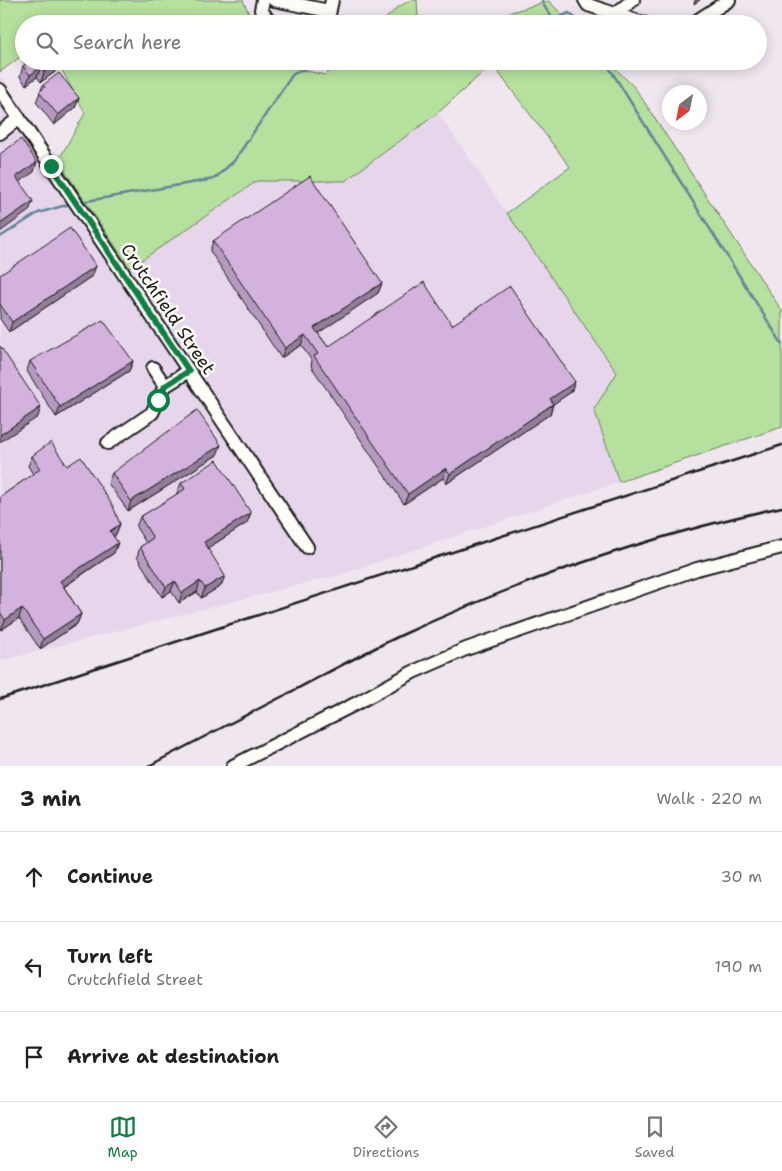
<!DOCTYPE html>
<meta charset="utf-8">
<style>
body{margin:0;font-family:"Shantell Sans",sans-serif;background:#f6f6f6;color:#202124}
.compass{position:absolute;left:662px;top:85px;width:45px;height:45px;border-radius:50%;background:#fff;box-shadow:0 2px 12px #0003;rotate:212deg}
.stop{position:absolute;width:15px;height:15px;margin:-11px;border:4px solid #0b8043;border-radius:50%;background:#fff}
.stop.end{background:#0b8043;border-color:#fff;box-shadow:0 1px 5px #0008}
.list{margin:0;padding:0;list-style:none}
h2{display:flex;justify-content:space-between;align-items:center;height:65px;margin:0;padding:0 20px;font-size:21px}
h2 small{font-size:16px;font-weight:400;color:#757577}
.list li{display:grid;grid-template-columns:32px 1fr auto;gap:15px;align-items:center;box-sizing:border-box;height:90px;padding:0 20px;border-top:1px solid #e0e0e0}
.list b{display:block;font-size:19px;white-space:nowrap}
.list p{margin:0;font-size:16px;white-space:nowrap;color:#757577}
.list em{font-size:16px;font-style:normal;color:#757577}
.icon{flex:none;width:28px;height:28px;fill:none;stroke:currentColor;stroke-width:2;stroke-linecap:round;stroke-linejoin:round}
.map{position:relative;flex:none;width:782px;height:766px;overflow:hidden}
.search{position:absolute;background:#fff;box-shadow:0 2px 12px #0003;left:15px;right:15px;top:15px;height:55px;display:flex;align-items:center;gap:12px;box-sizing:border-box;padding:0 18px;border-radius:28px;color:#757577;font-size:19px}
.sheet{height:335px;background:#fff}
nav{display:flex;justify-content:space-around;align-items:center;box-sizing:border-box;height:70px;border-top:1px solid #e0e0e0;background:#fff;font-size:14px;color:#757577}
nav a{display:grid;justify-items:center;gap:2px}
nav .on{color:#0b8043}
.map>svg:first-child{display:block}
</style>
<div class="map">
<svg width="782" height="766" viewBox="0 0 782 766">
<rect width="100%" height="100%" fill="#f0e6f0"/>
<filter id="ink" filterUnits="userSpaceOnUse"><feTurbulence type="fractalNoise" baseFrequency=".02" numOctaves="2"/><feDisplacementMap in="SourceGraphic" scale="10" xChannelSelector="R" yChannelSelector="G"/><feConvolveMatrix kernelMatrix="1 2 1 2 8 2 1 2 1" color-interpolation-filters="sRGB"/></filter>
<g filter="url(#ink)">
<path fill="#e7d6eb" d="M0,74L130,268L257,181H345L438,113L617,373L594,409L619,482L342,574L0,661Z"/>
<path fill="#b6e09d" stroke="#697e5c" d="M0,0H243L249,14L256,24H24V54L0,72Z
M411,0H417L418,19L421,24H380L398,7Z
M549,1L571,24H493L508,13Z
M57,61H282L285,66L325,75L340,61H608L635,88L782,311V427L619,482L594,409L617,373L507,213L570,167L492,64L438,113L345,181H257L130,268L58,161L85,113Z"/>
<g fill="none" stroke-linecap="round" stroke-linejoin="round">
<path stroke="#63859c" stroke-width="2.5" d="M542,0L544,6L553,19
M545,24L569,13L582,24
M605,61L782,344
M10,100L13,98L84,202
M81,202L214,179L234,161L293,74L307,68L385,61
M0,237L38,213L70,204"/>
<g stroke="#1c1c1c" stroke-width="16">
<path id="minor" d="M263,0L261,10L271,24
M274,0L329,11
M585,0L588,5L646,24
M615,14L633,0
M327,24L332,0
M692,24L729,0
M0,90L307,547
M0,133L19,118
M153,368L165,386L189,371
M108,443L152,413L165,386
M233,766L357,703L413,672L466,649L697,569L782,547"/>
</g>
<use href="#minor" stroke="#fdfcf7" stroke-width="12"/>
<path stroke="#1c1c1c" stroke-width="2.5" d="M0,699L782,445
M149,766C195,741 243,717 289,693C327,673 365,652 404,634C524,579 652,535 782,507"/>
</g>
<path fill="#b599bf" stroke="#1c1c1c" d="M24,60V61H59L55,72L41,82L37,77L26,85L20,77L23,66L26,65L23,61Z
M43,85L79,98L75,108L54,125L36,102Z
M213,241L382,283L378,293L318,333L328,347L452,325L575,382L571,392L553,404L550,414L446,484L443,478L404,504L311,366L312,361L301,345L281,358L210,251Z
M96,266L92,276L9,332L0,319V275Z
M30,361H133L129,371L56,417L27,371Z
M217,455L128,511L108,483L112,473Z
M32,456L67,466L120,524L116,534L114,537V553L64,587L81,614L77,624L40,649L19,618L1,630L0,628V497L33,474L28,466Z
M181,483L247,523L208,548L221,586L201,598L197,592L179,603L171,591L162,597L137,557L140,547L146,543L136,527L140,517L178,494L177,493Z"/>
<path fill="#947d9b" stroke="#1c1c1c" d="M695,0H700L694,4Z
M59,62L55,72L41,82L44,72Z
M41,67L37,77L26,85L30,75Z
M79,98L75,108L54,125L58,115Z
M37,162L34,172L12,187L16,177Z
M33,201L29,211L0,232V224Z
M96,266L92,276L9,332L12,322Z
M382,283L378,293L311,338L314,328Z
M305,335L301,345L281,358L285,348Z
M133,361L129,371L56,417L60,407Z
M575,382L571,392L546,409L550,399Z
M553,404L550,414L446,484L450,474Z
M41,407L38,417L0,442V435Z
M221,445L217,455L128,511L131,501Z
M446,468L443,478L404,504L408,494Z
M251,513L247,523L200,553L204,542Z
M120,524L116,534L107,542L110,531Z
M118,543L114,553L57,591L60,581Z
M225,576L221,586L201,598L205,588Z
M175,581L171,591L162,597L166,587Z
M200,581L197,592L179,603L182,593Z
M22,608L19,618L1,630L5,620Z
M81,614L77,624L40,649L43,639Z"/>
<path fill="#d3b2de" stroke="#1c1c1c" d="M31,61H59V62L44,72L41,67L30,75L23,66Z
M59,73L79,98L58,115L39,92L45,87L43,85Z
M21,139L37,162L16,177L33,201L0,224V154Z
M310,176L382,283L314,328L328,347L424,282L452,325L510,286L575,382L550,399L553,404L450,474L446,468L408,494L314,356L318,354L305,335L285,348L213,241Z
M70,228L96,266L12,322L0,304V275Z
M103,320L133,361L60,407L30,361Z
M0,346L41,407L0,435Z
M197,410L221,445L131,501L112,473Z
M51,442L67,466L81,457L113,506L120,524L110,531L118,543L60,581L81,614L43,639L22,608L5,620L0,612V497L40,469L32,456Z
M217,460L251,513L204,542L225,576L205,588L200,581L182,593L175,581L166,587L140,547L153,538L140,517L185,489L181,483Z"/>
</g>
<g fill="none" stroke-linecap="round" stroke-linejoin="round" filter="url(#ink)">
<path stroke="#0b8043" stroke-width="6" d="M51,166L189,371L165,386L158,400"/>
</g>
<g text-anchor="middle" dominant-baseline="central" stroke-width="5" stroke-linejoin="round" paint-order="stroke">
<g font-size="18" fill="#1c1c1c" stroke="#fdfcf7">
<text transform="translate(168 309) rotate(56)">Crutchfield Street</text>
</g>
</g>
</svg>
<svg class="compass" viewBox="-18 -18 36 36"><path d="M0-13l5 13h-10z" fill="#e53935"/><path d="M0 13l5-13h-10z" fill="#757577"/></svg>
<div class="stop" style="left:158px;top:400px"></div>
<div class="stop end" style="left:51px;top:166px"></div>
<div class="search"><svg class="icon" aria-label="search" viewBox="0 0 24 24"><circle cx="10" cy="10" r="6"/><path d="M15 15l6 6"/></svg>Search here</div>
</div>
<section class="sheet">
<h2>3 min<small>Walk · 220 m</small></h2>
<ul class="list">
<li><svg class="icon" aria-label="ahead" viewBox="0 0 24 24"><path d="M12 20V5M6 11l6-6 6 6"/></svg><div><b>Continue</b></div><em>30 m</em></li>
<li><svg class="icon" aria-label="left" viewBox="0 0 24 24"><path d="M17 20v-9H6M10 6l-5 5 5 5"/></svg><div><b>Turn left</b><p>Crutchfield Street</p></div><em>190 m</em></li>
<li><svg class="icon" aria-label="arrive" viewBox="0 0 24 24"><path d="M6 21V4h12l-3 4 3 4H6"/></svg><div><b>Arrive at destination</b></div></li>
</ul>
</section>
<nav>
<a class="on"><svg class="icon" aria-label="map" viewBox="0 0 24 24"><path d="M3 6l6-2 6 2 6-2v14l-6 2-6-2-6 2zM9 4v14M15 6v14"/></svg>Map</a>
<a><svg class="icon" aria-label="directions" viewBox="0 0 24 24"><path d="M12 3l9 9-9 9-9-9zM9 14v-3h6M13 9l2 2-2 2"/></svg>Directions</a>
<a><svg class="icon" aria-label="saved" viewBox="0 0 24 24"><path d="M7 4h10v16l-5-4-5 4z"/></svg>Saved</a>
</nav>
